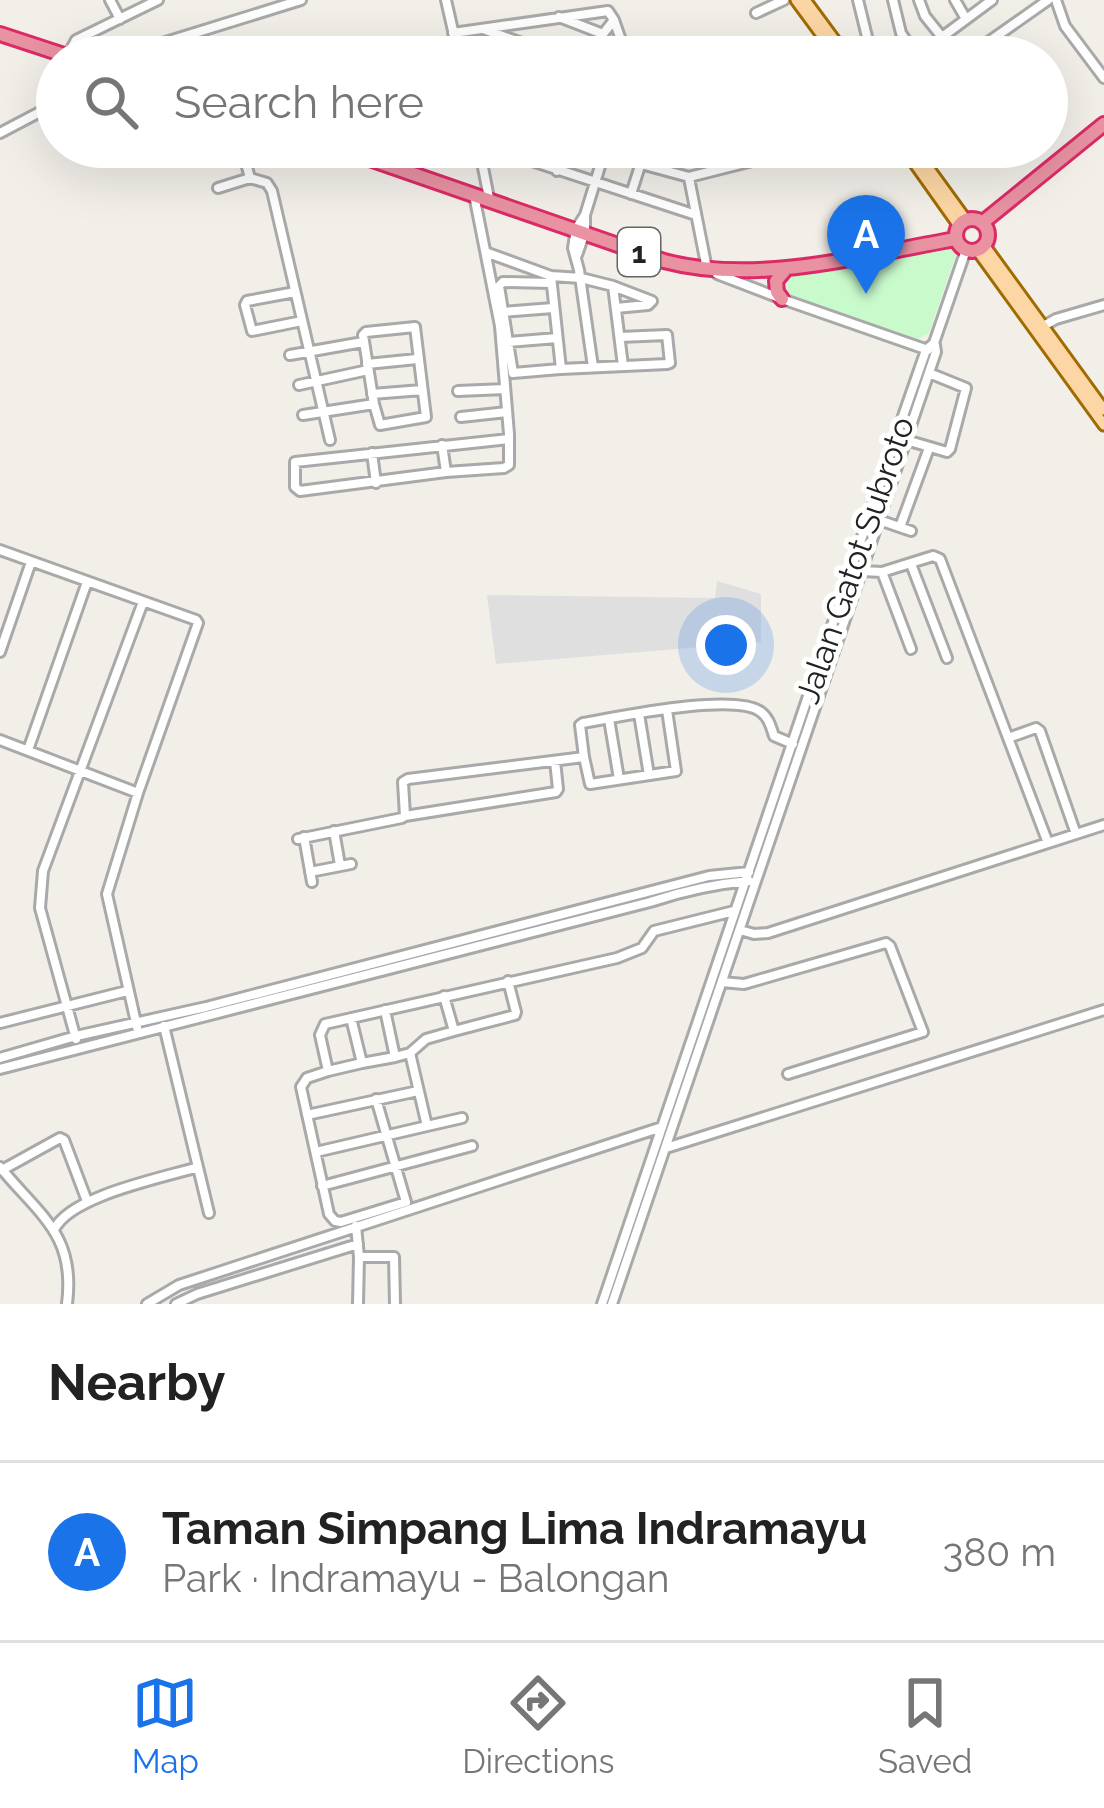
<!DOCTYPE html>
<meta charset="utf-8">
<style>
body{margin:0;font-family:Raleway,sans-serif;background:#f6f6f6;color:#222}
.you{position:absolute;left:726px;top:645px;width:42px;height:42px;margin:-30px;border:9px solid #fff;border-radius:50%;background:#1a73e8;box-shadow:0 0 0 18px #1a73e833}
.badge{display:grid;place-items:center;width:78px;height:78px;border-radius:50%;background:#1a73e8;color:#fff;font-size:39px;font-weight:700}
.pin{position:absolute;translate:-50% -99px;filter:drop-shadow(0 3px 6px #0008)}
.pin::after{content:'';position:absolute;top:63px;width:42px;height:36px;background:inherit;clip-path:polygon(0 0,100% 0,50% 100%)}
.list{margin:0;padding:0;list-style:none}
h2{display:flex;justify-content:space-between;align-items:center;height:156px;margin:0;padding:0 48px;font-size:51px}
h2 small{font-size:39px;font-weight:400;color:#767676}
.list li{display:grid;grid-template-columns:78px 1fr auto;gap:36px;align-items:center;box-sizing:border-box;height:180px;padding:0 48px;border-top:3px solid #e0e0e0}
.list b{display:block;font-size:45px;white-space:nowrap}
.list p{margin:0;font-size:39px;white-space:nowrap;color:#767676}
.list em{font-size:39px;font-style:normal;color:#767676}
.icon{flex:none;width:66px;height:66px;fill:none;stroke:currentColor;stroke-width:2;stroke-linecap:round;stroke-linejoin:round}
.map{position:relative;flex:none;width:1104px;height:1304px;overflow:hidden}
.search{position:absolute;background:#fff;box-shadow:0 12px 48px #0002;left:36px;right:36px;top:36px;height:132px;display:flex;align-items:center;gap:30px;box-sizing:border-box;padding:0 42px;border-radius:66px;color:#767676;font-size:45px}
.sheet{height:336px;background:#fff}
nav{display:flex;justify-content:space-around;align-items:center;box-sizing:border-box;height:168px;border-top:3px solid #e0e0e0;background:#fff;font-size:33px;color:#767676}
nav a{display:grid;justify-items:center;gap:6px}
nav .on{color:#1a73e8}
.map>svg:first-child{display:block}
</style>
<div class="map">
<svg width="1104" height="1304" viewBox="0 0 1104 1304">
<rect width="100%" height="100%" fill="#f2efe9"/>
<path fill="#e0dfdf" d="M717,581L761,594V642L496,664L487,595L715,598Z"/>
<path fill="#c8facc" d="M950,249L956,254L929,333L918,339L794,298L787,291L788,279L794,273Z"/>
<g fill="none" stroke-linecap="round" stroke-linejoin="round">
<g stroke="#a9a9a9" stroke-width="14">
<path id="minor" d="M110,0L120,19
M446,0L459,57
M858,0L872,57
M893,0L901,33L917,57
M919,0L925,16L958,57
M955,0L966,19
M1056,0L1065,26L1104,78
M756,13L784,0
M614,20L627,57
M483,29L561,57
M453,33L608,11L614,20L603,34L559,17
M68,55L76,40L158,0
M129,57L143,49L301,0
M596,57L603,34
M915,57L992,0
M967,57L1048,0
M0,133L57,103
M246,147L244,156L250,178
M479,147L489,198
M489,147L696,215
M770,147L776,155L798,150
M641,164L689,177L776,155
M557,171L565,147
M689,178L707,269
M218,188L250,178L267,183L272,191L330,440
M631,194L646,147
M474,195L500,326L509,434V465L504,468L446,472L300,491L295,487V462L509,439
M488,253L551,276
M577,255L585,232V217
M717,274L782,299L928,350
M551,283L503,282L499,286L513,373L560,369
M613,286L652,301L648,305L616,308
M295,292L247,301L245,305L252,331L302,321
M503,312L553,308
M415,327L426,417L380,425L374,404L363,335L366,332Z
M1038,329L1056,319L1104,305
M620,337L667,335L670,363L667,364L561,369L551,276L581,278L613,286L623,366
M508,342L557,338
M290,355L363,342
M367,364L417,359
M593,367L579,270L573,248L576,229L585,215L606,147
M299,385L368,370
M458,391L505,389
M372,394L422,390
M303,415L374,404
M461,417L507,412
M906,440L947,452L950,449L966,388L929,373
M442,445L446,472
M372,453L376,483
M879,520L911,531
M900,527L929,448
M0,550L196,620L198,623L138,793L107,894L137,1027
M911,564L947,658
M862,571L882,572L933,556L940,559L1048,843
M882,572L911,649
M0,652L31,562
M639,714L649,775
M609,719L619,779
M1008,738L1036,728L1040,731L1076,834
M0,740L138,793
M28,750L87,582
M584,757L590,784L676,771L667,710
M405,816L556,792L558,789L555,761
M334,831L340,865
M304,837L312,882
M298,839L402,818L405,816L403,782L408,779L584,757L580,725L583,723C618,717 735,692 761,712C769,718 771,727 774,736L793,744
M310,872L351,864
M740,930L754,934L768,933L1104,825
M722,982L744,984L886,943L890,946L923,1032L788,1074
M444,996L454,1031L515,1015L516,1012L508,981
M385,1010L395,1057L410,1053L426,1039L454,1031
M351,1018L362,1063L395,1057
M0,1023L127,991
M164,1026L209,1213
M76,1039L40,908L43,871L143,602
M0,1058L76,1036L206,1007L709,876L749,872
M0,1069L650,902C683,891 714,884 749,881
M328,1071L362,1063
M376,1099L406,1202
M307,1115L418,1091
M427,1126L462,1118
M666,1148L1104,1010
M316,1152L427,1126L410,1053
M0,1167C39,1215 76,1234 67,1304
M2,1170L60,1138L64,1140L87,1201
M322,1186L472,1146
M406,1202L341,1222L335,1221L329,1214L301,1087L307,1078L328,1071L320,1035L325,1024L617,958L642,948L654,931L734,911
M356,1226L359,1257L358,1304
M54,1230C69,1196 162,1178 198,1167
M359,1257H394L395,1304
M147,1304L179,1285L662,1127
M176,1304L197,1294L358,1244
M602,1304L902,419L926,350L934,343L966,250
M612,1304L936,352L935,345"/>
</g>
<g stroke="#a06b00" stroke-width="15">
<path id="major" d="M796,0L838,57
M805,0L847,57
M903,147L959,226
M913,147L966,220
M984,245L1104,410
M977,250L1104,425"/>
</g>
<g stroke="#dc2a67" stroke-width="18">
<path id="highway" d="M0,34L70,57
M335,147L664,261C758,286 862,255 956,239
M956 235a16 16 0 1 1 32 0a16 16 0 1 1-32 0Z
M982,223L1104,124
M782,299L777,292L776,281L786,269"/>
</g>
<use href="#minor" stroke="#fff" stroke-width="8"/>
<use href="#major" stroke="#fcd6a4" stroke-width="9"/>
<use href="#highway" stroke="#e892a2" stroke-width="12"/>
</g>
<g text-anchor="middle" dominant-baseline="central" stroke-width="10" stroke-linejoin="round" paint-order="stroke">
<rect fill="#fff" stroke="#646464" stroke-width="3" x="618" y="228" width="42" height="48" rx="9"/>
<g font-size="30" font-weight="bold" fill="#222">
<text x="639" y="252">1</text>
</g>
<g font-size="33" fill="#222" stroke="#fff">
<text transform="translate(855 560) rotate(-71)">Jalan Gatot Subroto</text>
</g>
</g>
</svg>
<div class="you"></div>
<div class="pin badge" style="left:866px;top:294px">A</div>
<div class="search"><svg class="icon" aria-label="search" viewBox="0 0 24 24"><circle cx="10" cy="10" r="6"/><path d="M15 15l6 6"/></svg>Search here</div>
</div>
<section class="sheet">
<h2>Nearby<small></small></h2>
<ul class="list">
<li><span class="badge">A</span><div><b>Taman Simpang Lima Indramayu</b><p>Park · Indramayu - Balongan</p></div><em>380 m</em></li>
</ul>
</section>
<nav>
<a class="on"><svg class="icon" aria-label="map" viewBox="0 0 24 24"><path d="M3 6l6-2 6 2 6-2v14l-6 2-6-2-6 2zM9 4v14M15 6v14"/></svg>Map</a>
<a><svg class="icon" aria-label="directions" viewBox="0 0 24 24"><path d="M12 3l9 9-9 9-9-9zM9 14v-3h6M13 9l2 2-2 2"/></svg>Directions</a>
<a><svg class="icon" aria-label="saved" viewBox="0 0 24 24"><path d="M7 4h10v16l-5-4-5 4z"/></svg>Saved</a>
</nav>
